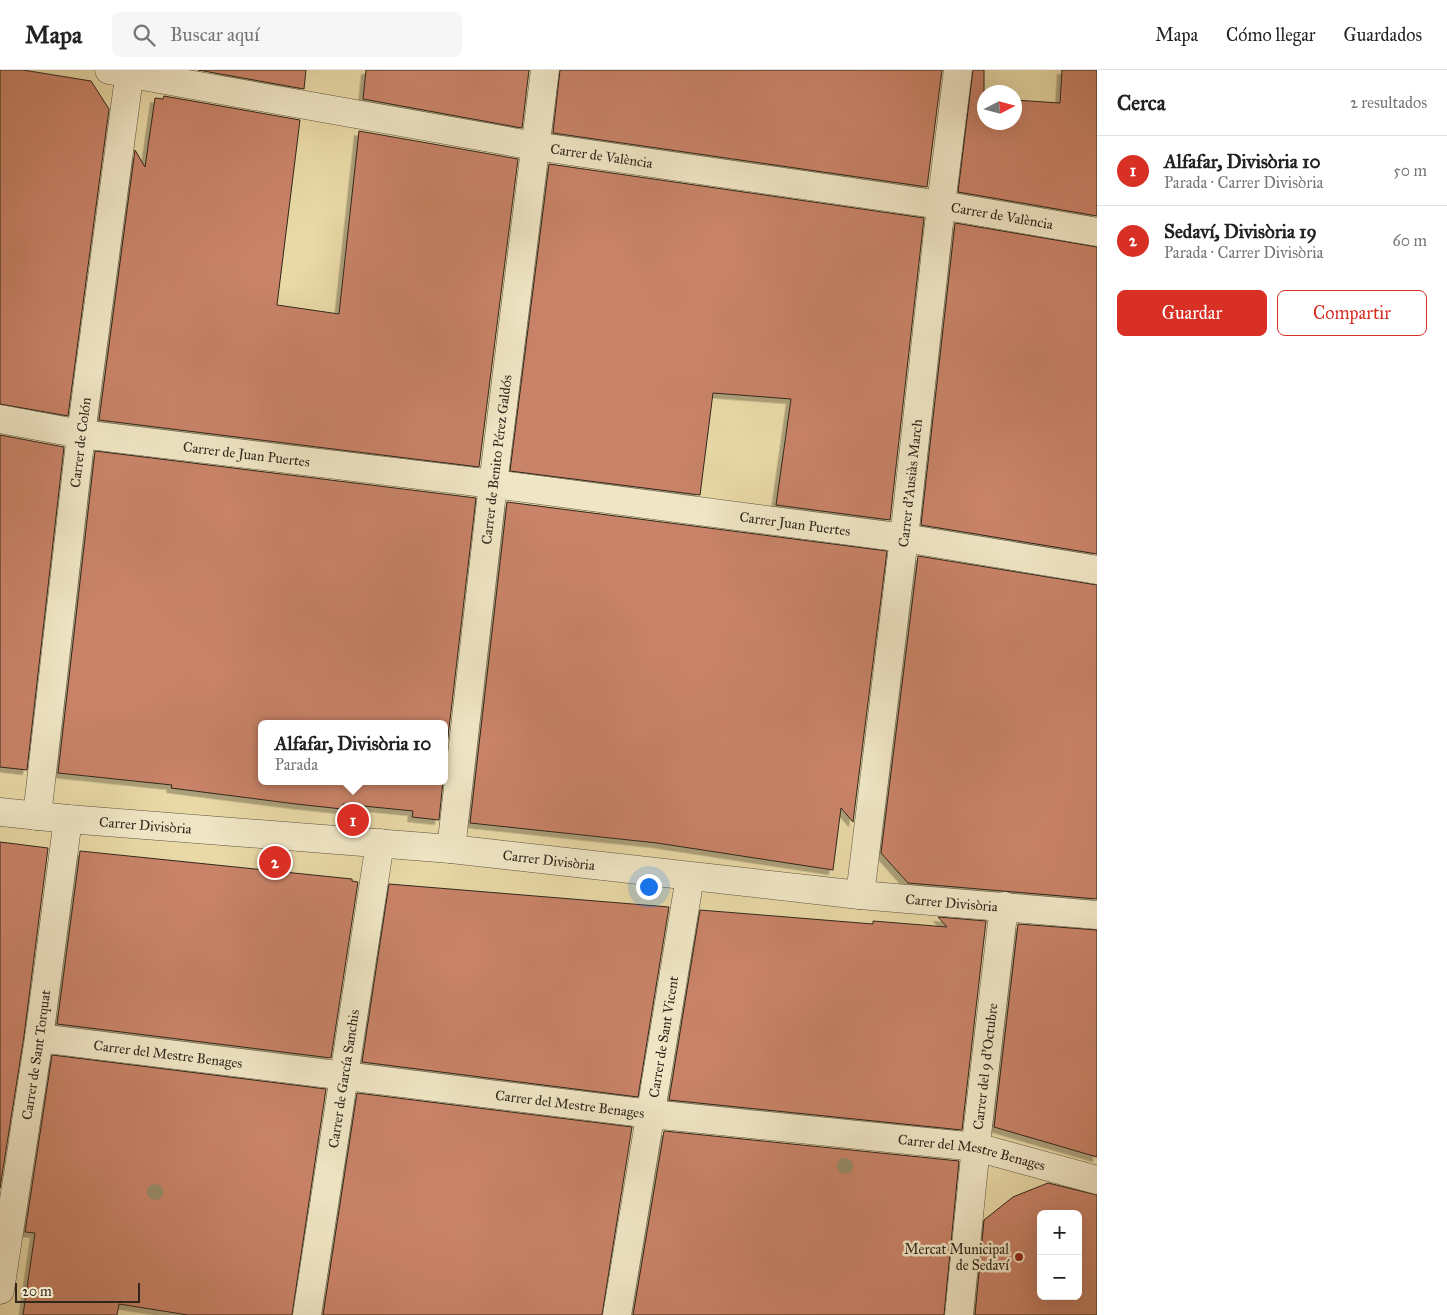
<!DOCTYPE html>
<html lang="es">
<meta charset="utf-8">
<style>
body{margin:0;font-family:"IM FELL Great Primer",serif;background:#f6f6f6;color:#222}
.controls{position:absolute;right:15px;bottom:15px;display:grid;overflow:hidden;border-radius:8px;box-shadow:0 5px 20px #0002}
.controls button{width:45px;height:45px;display:grid;place-items:center;padding:0;border:0;border-bottom:1px solid #e0e0e0;background:#fff;color:#222;font:25px sans-serif}
.compass{position:absolute;left:977px;top:15px;width:45px;height:45px;border-radius:50%;background:#fff;box-shadow:0 5px 20px #0002;rotate:84deg}
.scale{position:absolute;left:15px;bottom:12px;width:125px;box-sizing:border-box;padding-left:5px;border:2px solid #30261c;border-top:0;font-size:14px;line-height:18px;white-space:nowrap;color:#30261c;-webkit-text-stroke:4px #f0e6c5;paint-order:stroke}
.you{position:absolute;left:648px;top:816px;width:18px;height:18px;margin:-12px;border:4px solid #fff;border-radius:50%;background:#1a73e8;box-shadow:0 0 0 8px #1a73e833}
.badge{display:grid;place-items:center;width:32px;height:32px;border-radius:50%;background:#d93025;color:#fff;font-size:16px;font-weight:700}
.pin{position:absolute;translate:-50% -50%;border:2px solid #fff;box-shadow:0 1px 5px #0006}
.popup{position:absolute;left:258px;top:650px;width:190px;height:65px;box-sizing:border-box;display:grid;place-content:center;border-radius:8px;background:#fff;filter:drop-shadow(0 1px 4px #0005);font-size:16px;white-space:nowrap;color:#767676}
.popup b{font-size:19px;color:#222}
.popup::after{content:'';position:absolute;left:50%;top:100%;margin-left:-10px;border:10px solid transparent;border-top-color:#fff}
.list{margin:0;padding:0;list-style:none}
h2{display:flex;justify-content:space-between;align-items:center;height:65px;margin:0;padding:0 20px;font-size:21px}
h2 small{font-size:16px;font-weight:400;color:#767676}
.list li{display:grid;grid-template-columns:32px 1fr auto;gap:15px;align-items:center;box-sizing:border-box;height:70px;padding:0 20px;border-top:1px solid #e0e0e0}
.list b{display:block;font-size:19px;white-space:nowrap}
.list p{margin:0;font-size:16px;white-space:nowrap;color:#767676}
.list em{font-size:16px;font-style:normal;color:#767676}
.actions{display:flex;gap:10px;padding:15px 20px}
.actions a{flex:1;padding:11px 0;border:1px solid #d93025;border-radius:8px;text-align:center;font-size:18px;color:#d93025}
.actions .main{background:#d93025;color:#fff}
.icon{flex:none;width:28px;height:28px;fill:none;stroke:currentColor;stroke-width:2;stroke-linecap:round;stroke-linejoin:round}
.map{position:relative;flex:none;width:1097px;height:1245px;overflow:hidden}
header{display:flex;align-items:center;gap:30px;box-sizing:border-box;height:70px;padding:0 25px;background:#fff;border-bottom:1px solid #e0e0e0}
header strong{font-size:24px}
nav{display:flex;gap:28px;margin-inline-start:auto;font-size:18px}
.search{width:350px;height:45px;background:#f6f6f6;display:flex;align-items:center;gap:12px;box-sizing:border-box;padding:0 18px;border-radius:8px;color:#767676;font-size:19px}
main{display:flex}
aside{flex:1;background:#fff}
.map>svg:first-child{display:block}
</style>
<header>
<strong>Mapa</strong>
<div class="search"><svg class="icon" aria-label="search" viewBox="0 0 24 24"><circle cx="10" cy="10" r="6"/><path d="M15 15l6 6"/></svg>Buscar aquí</div>
<nav><a>Mapa</a><a>Cómo llegar</a><a>Guardados</a></nav>
</header>
<main>
<div class="map">
<svg width="1097" height="1245" viewBox="0 0 1097 1245">
<defs>
<filter id="shadow"><feDropShadow dx="-4.5" dy="4.5" stdDeviation="0" flood-color="#0004"/></filter>
</defs>
<rect width="100%" height="100%" fill="#e8d9a6"/>
<filter id="stains"><feTurbulence type="fractalNoise" baseFrequency=".004" numOctaves="4"/><feColorMatrix values="0 0 0 0 .2 0 0 0 0 .09 0 0 0 0 .02 0 0 0 .5 -.17"/></filter>
<radialGradient id="worn" r=".72"><stop offset=".6" stop-color="#630" stop-opacity="0"/><stop offset="1" stop-color="#630" stop-opacity=".3"/></radialGradient>
<path fill="#c98367" stroke="#30261c" fill-rule="evenodd" filter="url(#shadow)" d="M0,0H23L91,11L109,39L68,346L0,334Z
M198,0H306L304,19Z
M366,0H529L522,58L363,29Z
M560,0H942L927,117L553,63Z
M973,0H984V52H1014V30L1060,33L1062,0H1097V146L958,122Z
M164,26L300,50L277,235L339,244L359,61L518,89L479,397L99,350L135,80L145,97L155,28L163,29Z
M549,94L924,148L890,450L776,435L791,329L713,323L700,425L510,401Z
M955,153L1097,177V484L921,455Z
M0,365L64,377L27,700L0,697Z
M95,381L476,428L444,701V654H262V711H443L439,750L412,747L413,741L343,734L342,739L296,734L171,718L172,715L58,703Z
M507,432L887,481L853,752L841,738L833,800L657,773L470,753Z
M918,486L1097,515V829L908,813L881,783Z
M0,772L48,778L24,966L0,1118Z
M80,781L352,809V811L358,812L331,988L57,954Z
M389,814L669,837L638,1027L362,992Z
M700,840L873,854V851L947,857L938,847L986,851L962,1060L669,1030Z
M1018,854L1097,860V1087L994,1057Z
M52,985L326,1019L292,1245H188L119,1234L117,1245H23L35,1163L25,1162Z
M357,1023L632,1057L602,1245H323Z
M664,1061L959,1091L944,1245H633Z
M1048,1113L1097,1125V1245H975L984,1150L1013,1127ZM1041,1144H1078V1226H1041Z"/>
<g fill="none" stroke-linecap="round" stroke-linejoin="round">
<g stroke="#5e533e" stroke-width="29">
<g id="minor">
<path id="s1" d="M109,0L535,76L941,135L1097,162"/>
<path id="s2" d="M0,349L81,364L493,414L904,468L1097,500"/>
<path id="s3" d="M0,742L68,749L451,779L860,825L1097,845"/>
<path id="s4" d="M37,746L81,364L130,0"/>
<path id="s5" d="M451,779L493,414L545,0"/>
<path id="s6" d="M860,825L904,468L941,135L958,0"/>
<path id="s7" d="M39,968L651,1044L976,1077L1097,1110"/>
<path id="s8" d="M0,1220L39,968L68,749"/>
<path id="s9" d="M307,1245L380,773"/>
<path id="s10" d="M617,1245L690,807"/>
<path id="s11" d="M959,1245L978,1056L1004,836"/>
</g>
</g>
<use href="#minor" stroke="#f0e6c5" stroke-width="28"/>
</g>
<g fill="#968b68">
<circle cx="845" cy="1096" r="8"/>
<circle cx="155" cy="1122" r="8"/>
</g>
<circle fill="#8f2418" stroke="#f0e6c5" stroke-width="2" cx="1019" cy="1187" r="5"/>
<g text-anchor="middle" dominant-baseline="central" stroke-width="5" stroke-linejoin="round" paint-order="stroke">
<g font-size="14" fill="#30261c" stroke="#f0e6c5">
<text stroke="none"><textPath href="#s1" startOffset="500">Carrer de València</textPath></text>
<text stroke="none"><textPath href="#s1" startOffset="905">Carrer de València</textPath></text>
<text stroke="none"><textPath href="#s4" startOffset="376">Carrer de Colón</textPath></text>
<text stroke="none"><textPath href="#s2" startOffset="249">Carrer de Juan Puertes</textPath></text>
<text stroke="none"><textPath href="#s5" startOffset="392">Carrer de Benito Pérez Galdós</textPath></text>
<text stroke="none"><textPath href="#s6" startOffset="415">Carrer d'Ausiàs March</textPath></text>
<text stroke="none"><textPath href="#s2" startOffset="802">Carrer Juan Puertes</textPath></text>
<text stroke="none"><textPath href="#s3" startOffset="146">Carrer Divisòria</textPath></text>
<text stroke="none"><textPath href="#s3" startOffset="551">Carrer Divisòria</textPath></text>
<text stroke="none"><textPath href="#s3" startOffset="956">Carrer Divisòria</textPath></text>
<text stroke="none"><textPath href="#s10" startOffset="282">Carrer de Sant Vicent</textPath></text>
<text stroke="none"><textPath href="#s7" startOffset="130">Carrer del Mestre Benages</textPath></text>
<text stroke="none"><textPath href="#s8" startOffset="238">Carrer de Sant Torquat</textPath></text>
<text stroke="none"><textPath href="#s11" startOffset="250">Carrer del 9 d'Octubre</textPath></text>
<text stroke="none"><textPath href="#s9" startOffset="239">Carrer de García Sanchis</textPath></text>
<text stroke="none"><textPath href="#s7" startOffset="535">Carrer del Mestre Benages</textPath></text>
<text stroke="none"><textPath href="#s7" startOffset="940">Carrer del Mestre Benages</textPath></text>
</g>
<g font-size="14" fill="#30261c" stroke="#f0e6c5" text-anchor="end">
<text x="1009" y="1179">Mercat Municipal<tspan x="1009" dy="16">de Sedaví</tspan></text>
</g>
</g>
<rect width="100%" height="100%" filter="url(#stains)"/>
<rect width="100%" height="100%" fill="url(#worn)"/>
</svg>
<div class="controls">
<button>+</button>
<button>−</button>
</div>
<svg class="compass" viewBox="-18 -18 36 36"><path d="M0-13l5 13h-10z" fill="#e53935"/><path d="M0 13l5-13h-10z" fill="#767676"/></svg>
<div class="scale">20 m</div>
<div class="you"></div>
<div class="pin badge" style="left:353px;top:750px">1</div>
<div class="popup"><b>Alfafar, Divisòria 10</b>Parada</div>
<div class="pin badge" style="left:275px;top:792px">2</div>
</div>
<aside>
<h2>Cerca<small>2 resultados</small></h2>
<ul class="list">
<li><span class="badge">1</span><div><b>Alfafar, Divisòria 10</b><p>Parada · Carrer Divisòria</p></div><em>50 m</em></li>
<li><span class="badge">2</span><div><b>Sedaví, Divisòria 19</b><p>Parada · Carrer Divisòria</p></div><em>60 m</em></li>
</ul>
<div class="actions"><a class="main">Guardar</a><a>Compartir</a></div>
</aside>
</main>
